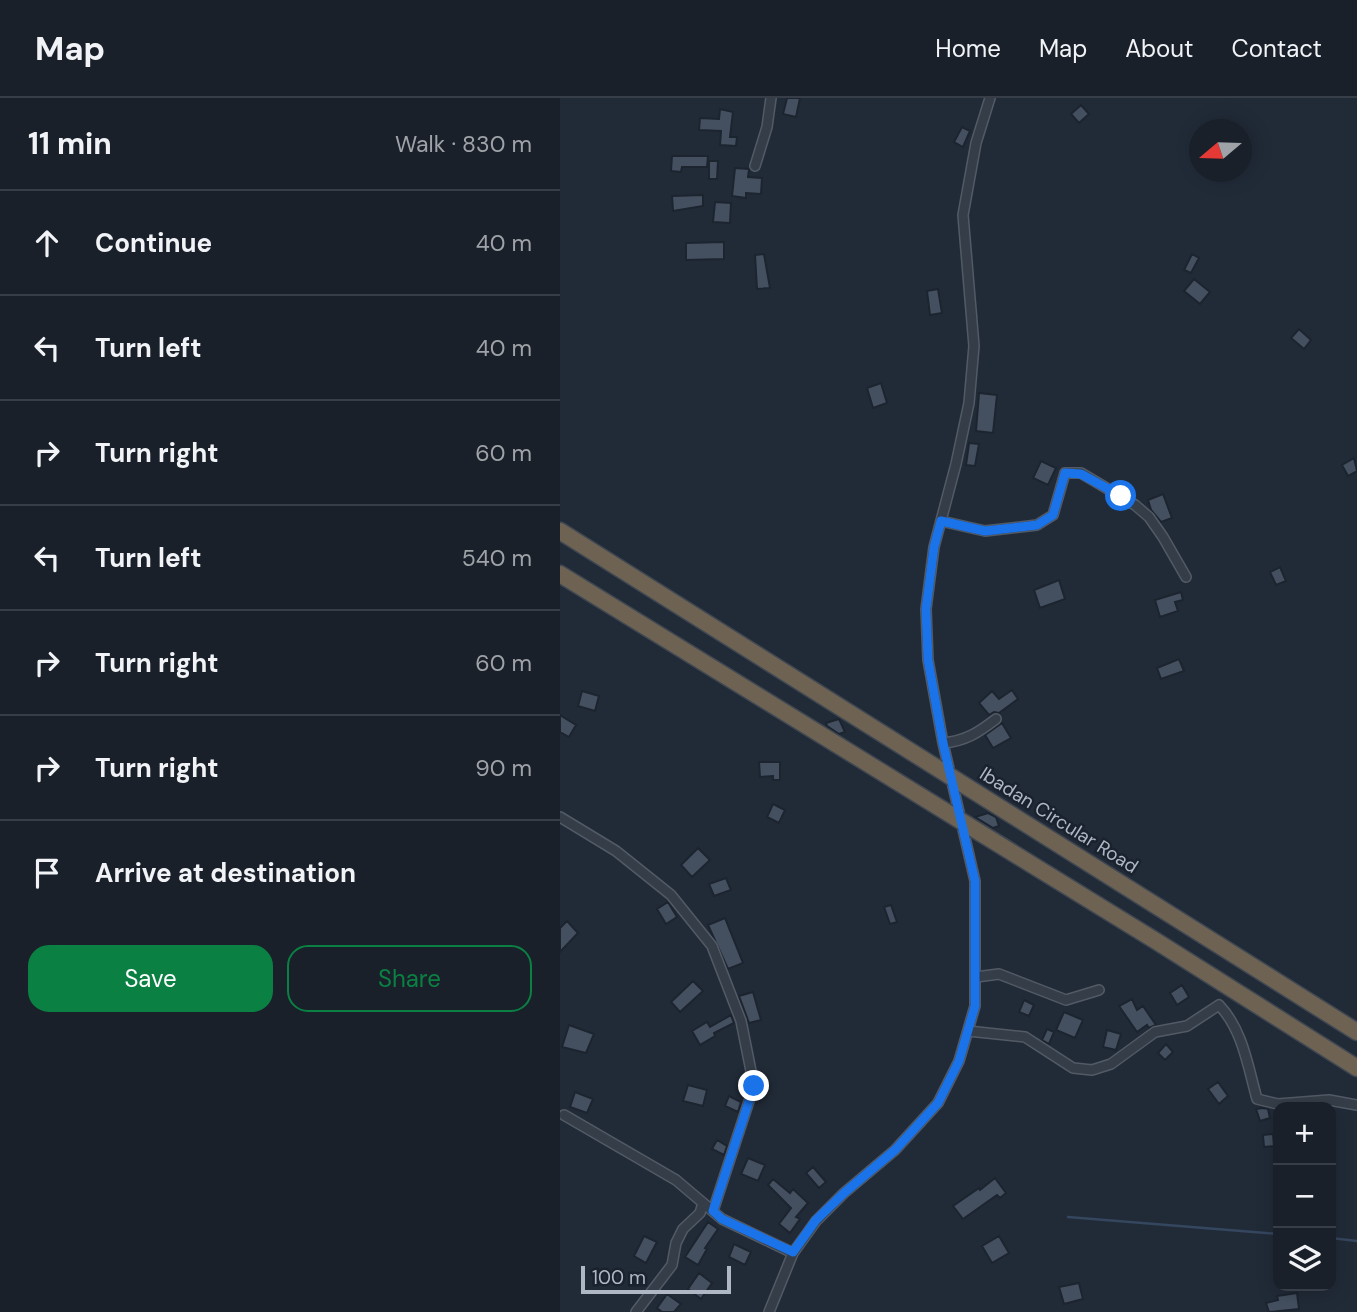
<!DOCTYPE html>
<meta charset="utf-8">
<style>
body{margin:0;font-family:"DM Sans",sans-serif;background:#222832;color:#f1f3f6}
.controls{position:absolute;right:21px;bottom:21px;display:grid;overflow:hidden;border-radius:14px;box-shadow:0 4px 18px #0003}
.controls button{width:63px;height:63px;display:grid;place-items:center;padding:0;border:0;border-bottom:2px solid #373e47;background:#19202a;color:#f1f3f6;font:35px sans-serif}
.compass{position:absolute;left:629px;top:21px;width:63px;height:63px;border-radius:50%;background:#19202a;box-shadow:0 4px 18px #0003;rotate:251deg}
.scale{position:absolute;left:21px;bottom:18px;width:150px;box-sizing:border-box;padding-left:7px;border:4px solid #afb7c5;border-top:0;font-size:19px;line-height:24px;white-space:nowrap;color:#afb7c5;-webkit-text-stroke:5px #1a222d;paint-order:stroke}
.stop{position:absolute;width:21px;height:21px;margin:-16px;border:5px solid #1a73e8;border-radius:50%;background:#fff}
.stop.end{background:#1a73e8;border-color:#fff;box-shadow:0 2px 7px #0008}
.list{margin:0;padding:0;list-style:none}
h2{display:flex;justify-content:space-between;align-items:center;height:91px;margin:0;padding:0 28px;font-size:30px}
h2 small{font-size:23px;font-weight:400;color:#9fa3a8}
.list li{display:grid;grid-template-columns:46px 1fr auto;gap:21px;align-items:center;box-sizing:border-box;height:105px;padding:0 28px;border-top:2px solid #373e47}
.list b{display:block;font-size:26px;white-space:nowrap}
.list em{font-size:23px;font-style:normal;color:#9fa3a8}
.actions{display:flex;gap:14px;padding:21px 28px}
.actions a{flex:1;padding:16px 0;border:2px solid #0b8043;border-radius:21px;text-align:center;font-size:24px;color:#0b8043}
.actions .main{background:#0b8043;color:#fff}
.icon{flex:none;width:38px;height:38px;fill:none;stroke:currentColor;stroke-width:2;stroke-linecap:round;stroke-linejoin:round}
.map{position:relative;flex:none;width:797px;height:1214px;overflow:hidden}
header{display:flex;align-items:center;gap:42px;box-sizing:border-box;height:98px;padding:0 35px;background:#19202a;border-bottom:2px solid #373e47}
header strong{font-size:33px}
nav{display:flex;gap:38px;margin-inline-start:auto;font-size:24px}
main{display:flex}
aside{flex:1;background:#19202a}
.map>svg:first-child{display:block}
</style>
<header>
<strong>Map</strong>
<nav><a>Home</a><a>Map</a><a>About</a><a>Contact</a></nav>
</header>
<main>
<aside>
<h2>11 min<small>Walk · 830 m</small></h2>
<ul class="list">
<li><svg class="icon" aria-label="ahead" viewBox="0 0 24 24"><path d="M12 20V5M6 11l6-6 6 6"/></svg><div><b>Continue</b></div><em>40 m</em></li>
<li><svg class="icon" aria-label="left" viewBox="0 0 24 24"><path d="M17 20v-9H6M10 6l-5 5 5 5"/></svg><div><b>Turn left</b></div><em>40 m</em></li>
<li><svg class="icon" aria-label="right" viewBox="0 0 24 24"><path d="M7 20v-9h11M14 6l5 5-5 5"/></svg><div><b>Turn right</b></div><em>60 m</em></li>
<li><svg class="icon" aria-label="left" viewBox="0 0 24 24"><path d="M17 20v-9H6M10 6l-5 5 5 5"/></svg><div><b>Turn left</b></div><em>540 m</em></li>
<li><svg class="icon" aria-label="right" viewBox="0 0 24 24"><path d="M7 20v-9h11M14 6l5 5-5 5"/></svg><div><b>Turn right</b></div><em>60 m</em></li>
<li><svg class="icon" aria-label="right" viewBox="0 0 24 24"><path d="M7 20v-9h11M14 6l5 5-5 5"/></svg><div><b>Turn right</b></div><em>90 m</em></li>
<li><svg class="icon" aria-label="arrive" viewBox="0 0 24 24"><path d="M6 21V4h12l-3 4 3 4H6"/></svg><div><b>Arrive at destination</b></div></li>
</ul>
<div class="actions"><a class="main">Save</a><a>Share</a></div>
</aside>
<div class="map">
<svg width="797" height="1214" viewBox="0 0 797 1214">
<rect width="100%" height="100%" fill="#212b38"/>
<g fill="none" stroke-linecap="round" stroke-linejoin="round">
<path stroke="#35465f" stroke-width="2.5" d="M508,1119L718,1136
M771,1140L797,1143"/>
</g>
<path fill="#445060" stroke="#1c242f" stroke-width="2" d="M227,0H240L236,19L223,16Z
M521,7L529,16L519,25L511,16Z
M160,11L173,14L170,39H177L176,48L160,47L161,33L139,32L140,20L159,21Z
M402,29L410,33L403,49L394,44Z
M112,58H148L147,69H122L121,74L111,73Z
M149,63H158L157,81H149Z
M175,70L189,71L188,79L202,80L201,96L186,95V100L172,98Z
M143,97V108L113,113L112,98Z
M155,104L171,105L170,125L153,124Z
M164,144V161L126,162V145Z
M204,156L210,190L197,191L195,157Z
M632,156L639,160L631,175L624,172Z
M634,181L650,194L640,206L624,193Z
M378,191L382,215L370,217L367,193Z
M739,231L751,242L744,251L731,240Z
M321,285L327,305L313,310L307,290Z
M419,295L437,297L433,335L416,333Z
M409,345L419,346L415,368L406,367Z
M794,360L797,373L788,378L782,367Z
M481,363L496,370L488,387L473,380Z
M603,396L612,420L601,424L591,412L588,402Z
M720,469L726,483L716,487L710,474Z
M499,482L505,501L480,510L474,492Z
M621,494L623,502L615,504L618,513L600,519L595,502Z
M619,561L624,573L601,581L597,570Z
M452,592L458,601L439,615L434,614L429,617L419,605L432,593L439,601Z
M22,593L39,598L35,613L18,608Z
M0,617L16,627L9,639L0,634Z
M279,621L285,634L279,636L267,628L266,625Z
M442,625L451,640L433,650L425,637Z
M199,664H220V682H213V678L200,679Z
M213,706L225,712L219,725L207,719Z
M428,715L436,719L439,728L433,730L415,719Z
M138,750L150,762L132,779L121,767Z
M166,780L171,792L154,798L149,786Z
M108,804L117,819L106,826L97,811Z
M331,807L337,824L330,826L324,809Z
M165,820L183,865L168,871L148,827Z
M7,823L18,835L0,854V830Z
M133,883L143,893L120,914L111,904Z
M622,887L629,899L617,907L610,895Z
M193,894L201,922L189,925L179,898Z
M572,901L577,912L583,908L596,927L589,930L587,927L577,934L559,908Z
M464,902L474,907L469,918L459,914Z
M504,914L523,922L515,940L496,932Z
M171,917L174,925L154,935L155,938L140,947L132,933L147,924L150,929Z
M9,927L34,936L26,955L2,949Z
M487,931L494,934L489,946L482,942Z
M547,932L561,936L556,952L543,949Z
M606,946L613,954L605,962L598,955Z
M658,984L668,998L659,1006L648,991Z
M128,987L147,992L143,1008L123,1003Z
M15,994L33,1001L27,1015L10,1009Z
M169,998L181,1004L178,1014L165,1008Z
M703,1010L708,1011L710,1020L700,1023L696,1011Z
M713,1036L714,1048L704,1049L703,1037Z
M157,1042L167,1048L164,1057L152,1051Z
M188,1060L205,1067L198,1083L181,1076Z
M253,1069L266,1084L259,1090L246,1075Z
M435,1080L446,1095L440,1100L437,1097L403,1121L393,1108L419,1090L420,1092Z
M213,1081L230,1095L233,1091L248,1105L236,1119L240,1121L230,1135L219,1126L231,1110L208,1087Z
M148,1124L158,1131L145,1150L147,1151L138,1167L125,1159Z
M84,1138L97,1144L86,1165L74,1158Z
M439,1138L449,1155L432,1165L422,1148Z
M174,1146L191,1154L185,1167L169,1159Z
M139,1175L152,1185L141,1201L128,1191Z
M519,1185L523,1201L504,1206L499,1189Z
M737,1195L739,1211L709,1214L706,1205L718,1202L717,1198Z
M107,1196L121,1206L114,1214H102L97,1210Z"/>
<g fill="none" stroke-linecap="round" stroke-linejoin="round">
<g stroke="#525a66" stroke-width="12">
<path id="street" d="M195,68L207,29L211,0
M381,423L425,433L477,427L493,417L505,375H521L575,407L589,419L603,439L626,479
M383,645C406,643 419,634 436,621
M0,719L56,753L111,797L152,848L181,923L194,988L153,1113
M416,879L439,876L506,902L539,892
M408,933L465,939L513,970L532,972L551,966L595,934L627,928L659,907C683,932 688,969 697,1001L718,1006L769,1002L797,1007
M4,1017L116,1082L162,1121L233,1155
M76,1214L112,1167L116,1145L123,1131L140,1115L143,1105
M209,1214L233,1155L256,1123L284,1095L335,1052L378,1005L399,963L415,908V783L383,645L368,562L366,511L374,449L396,366L409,305L414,248L403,117L416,45L430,0"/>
</g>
<g stroke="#3f4753" stroke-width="19">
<path id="highway" d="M0,433L797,934
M0,476L596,843L797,970"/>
</g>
<use href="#street" stroke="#353d48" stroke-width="9"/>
<use href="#highway" stroke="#6e6352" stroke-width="16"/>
</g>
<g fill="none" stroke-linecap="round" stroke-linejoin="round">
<path stroke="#1a73e8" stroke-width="9" d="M194,988L153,1113L162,1121L233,1154L256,1122L284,1095L335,1052L378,1005L399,963L415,908V783L383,645L368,562L366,511L374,449L381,423L425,433L477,427L493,417L505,375L521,376L561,398"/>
</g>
<g text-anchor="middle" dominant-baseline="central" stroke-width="5" stroke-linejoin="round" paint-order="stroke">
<g font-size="19" fill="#afb7c5" stroke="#1a222d">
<text transform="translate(499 722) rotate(32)">Ibadan Circular Road</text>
</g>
</g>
</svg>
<div class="controls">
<button>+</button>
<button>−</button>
<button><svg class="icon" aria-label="layers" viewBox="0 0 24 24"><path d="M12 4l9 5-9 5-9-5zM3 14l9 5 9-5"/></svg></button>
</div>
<svg class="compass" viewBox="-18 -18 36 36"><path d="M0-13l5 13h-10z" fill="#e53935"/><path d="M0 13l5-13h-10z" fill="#9fa3a8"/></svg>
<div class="scale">100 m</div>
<div class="stop" style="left:561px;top:398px"></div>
<div class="stop end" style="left:194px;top:988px"></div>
</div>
</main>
